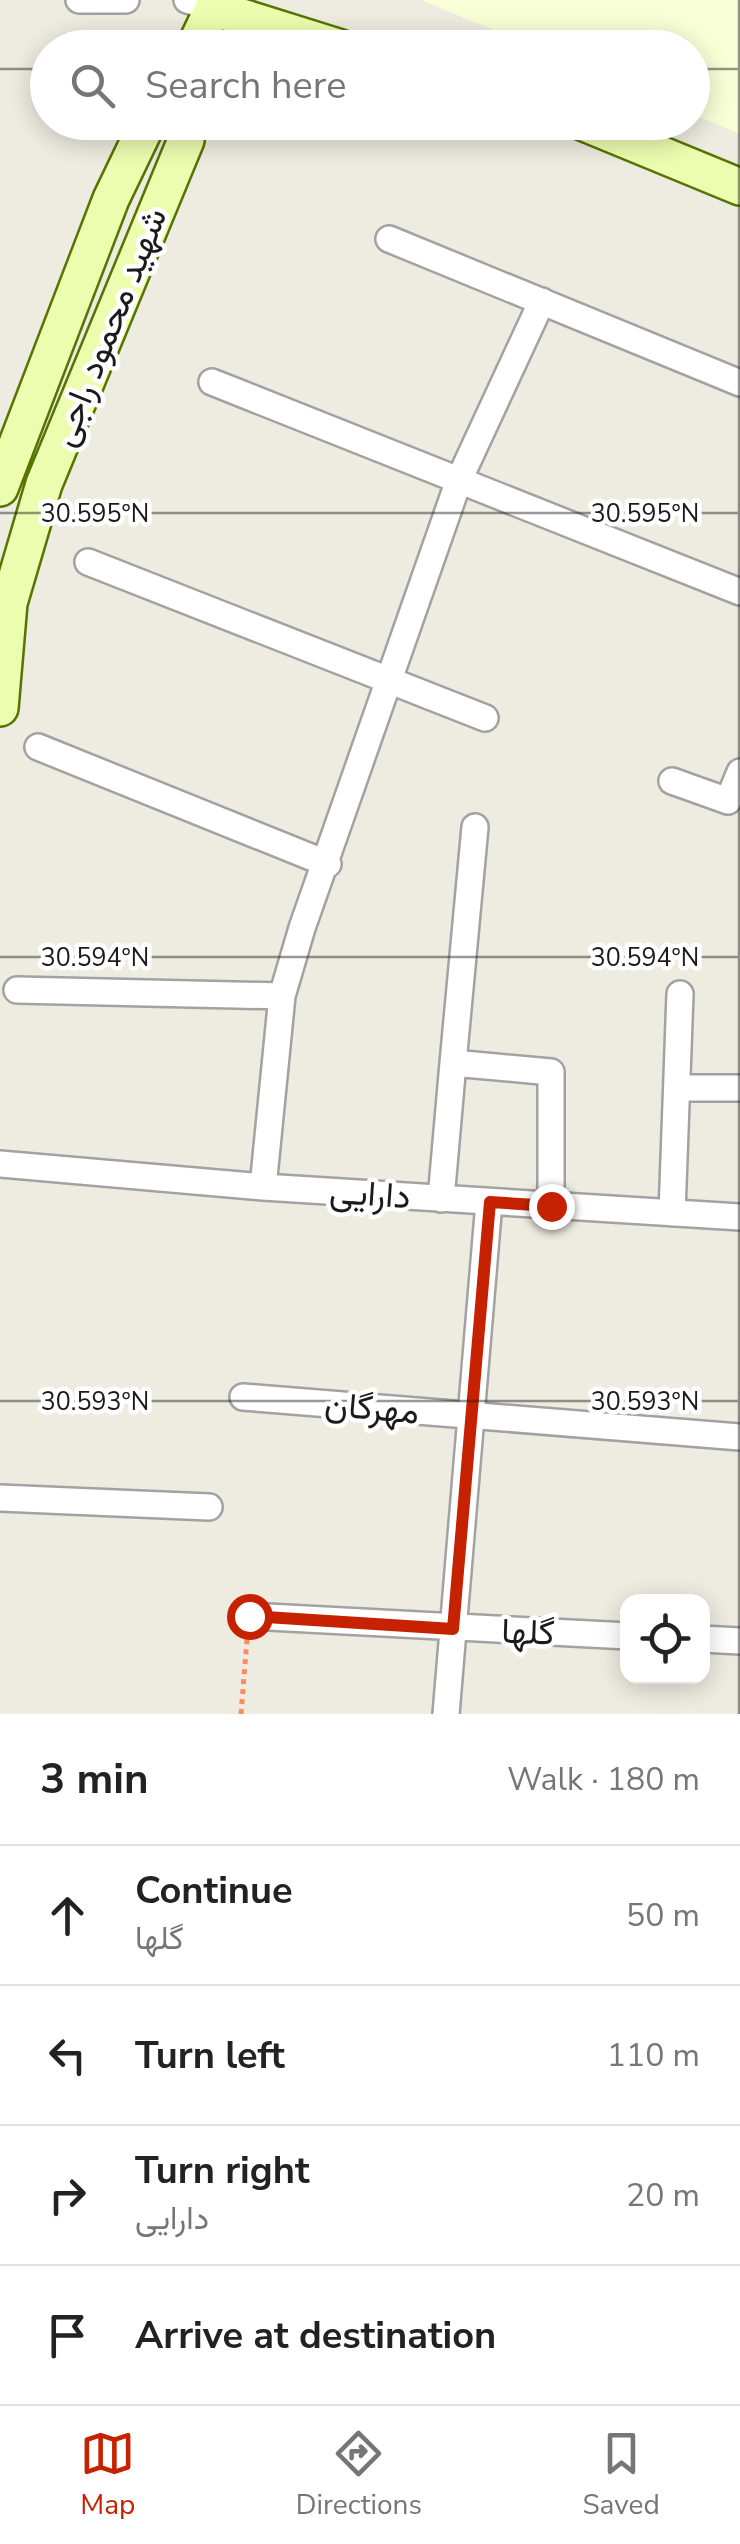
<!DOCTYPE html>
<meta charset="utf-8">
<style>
body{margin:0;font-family:"Nunito Sans",Vazirmatn,sans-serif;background:#f2f2f2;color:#222}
.controls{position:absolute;right:30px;bottom:30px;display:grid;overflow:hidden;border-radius:20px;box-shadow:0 5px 25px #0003}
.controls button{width:90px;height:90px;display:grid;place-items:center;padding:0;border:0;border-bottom:2px solid #e0e0e0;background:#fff;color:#222;font:50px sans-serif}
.stop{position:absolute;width:30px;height:30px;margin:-22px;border:8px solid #c62100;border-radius:50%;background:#fff}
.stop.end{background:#c62100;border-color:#fff;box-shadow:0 2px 10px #0008}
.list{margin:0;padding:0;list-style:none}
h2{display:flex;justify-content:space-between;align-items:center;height:130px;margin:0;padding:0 40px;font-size:42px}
h2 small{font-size:32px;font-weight:400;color:#767676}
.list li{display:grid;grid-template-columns:65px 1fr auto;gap:30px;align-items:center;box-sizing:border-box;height:140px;padding:0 40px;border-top:2px solid #e0e0e0}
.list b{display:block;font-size:38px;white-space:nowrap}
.list p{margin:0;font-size:32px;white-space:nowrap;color:#767676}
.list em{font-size:32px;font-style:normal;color:#767676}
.icon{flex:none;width:55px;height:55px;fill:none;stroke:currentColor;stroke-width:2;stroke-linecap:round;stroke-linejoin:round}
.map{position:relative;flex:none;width:740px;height:1714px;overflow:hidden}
.search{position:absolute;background:#fff;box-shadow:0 5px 25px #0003;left:30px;right:30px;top:30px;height:110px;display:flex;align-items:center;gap:25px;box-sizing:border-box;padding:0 35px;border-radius:55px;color:#767676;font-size:38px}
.sheet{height:690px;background:#fff}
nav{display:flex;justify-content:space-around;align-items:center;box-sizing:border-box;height:140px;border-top:2px solid #e0e0e0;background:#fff;font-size:28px;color:#767676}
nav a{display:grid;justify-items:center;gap:5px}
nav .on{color:#c62100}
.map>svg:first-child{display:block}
</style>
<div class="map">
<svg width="740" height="1714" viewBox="0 0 740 1714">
<rect width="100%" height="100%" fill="#eeebe0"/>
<path fill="#f8ffd7" d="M421,0H740V134L693,114L692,48L535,47Z"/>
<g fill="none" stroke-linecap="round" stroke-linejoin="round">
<g stroke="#a2a2a2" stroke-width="30">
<path id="street" d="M79,0H126
M187,0L213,8
M389,239L740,383
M212,382L740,592
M88,562L485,718
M38,747L328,864
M672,781L728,801L740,772
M17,990L282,996
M453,1063L475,827
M677,1088H740
M0,1164L263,1187L740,1217
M263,1187L282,996L302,928L459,480L542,301
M441,1199L453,1063L551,1072V1206
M672,1213L680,994
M243,1397L740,1437
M0,1498L209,1507
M249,1616L628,1636
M702,1639L740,1641
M446,1714L489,1202"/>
</g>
<g stroke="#557400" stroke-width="40">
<path id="secondary" d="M213,8L341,48
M194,48L217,0
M582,122L740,187
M0,488L111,199L148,122
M0,708L9,603L44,484L186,140L188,122"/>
</g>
<path stroke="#ff8a5f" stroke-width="5" stroke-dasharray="5 5" stroke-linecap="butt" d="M241,1714L247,1639"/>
<use href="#street" stroke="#fff" stroke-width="25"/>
<use href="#secondary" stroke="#ecfdaf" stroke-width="35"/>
</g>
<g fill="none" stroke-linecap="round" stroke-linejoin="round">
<path stroke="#c62100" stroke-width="12" d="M249,1616L453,1629L490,1202L551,1206"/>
</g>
<path fill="none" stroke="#1b1b1b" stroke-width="2.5" stroke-opacity="0.45" d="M739,0V1714M0,69H48M692,69H740M0,513H740M0,957H740M0,1401H740"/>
<g text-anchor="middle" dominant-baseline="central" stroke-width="9" stroke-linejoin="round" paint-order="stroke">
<g font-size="35" fill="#1b1b1b" stroke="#fff">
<text transform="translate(109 327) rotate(-68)">شهید محمود راجی</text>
<text transform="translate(370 1194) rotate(4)">دارایی</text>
<text transform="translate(372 1408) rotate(5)">مهرگان</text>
<text transform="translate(528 1632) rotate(2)">گلها</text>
</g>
</g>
<g font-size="25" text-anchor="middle" fill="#1b1b1b" stroke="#fff" stroke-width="9" stroke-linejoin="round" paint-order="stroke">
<text x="95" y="522">30.595°N</text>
<text x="645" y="522">30.595°N</text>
<text x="95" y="966">30.594°N</text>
<text x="645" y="966">30.594°N</text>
<text x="95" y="1410">30.593°N</text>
<text x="645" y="1410">30.593°N</text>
</g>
</svg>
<div class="controls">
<button><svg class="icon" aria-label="locate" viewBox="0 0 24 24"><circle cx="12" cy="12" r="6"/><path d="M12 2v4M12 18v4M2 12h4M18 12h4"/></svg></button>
</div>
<div class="stop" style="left:249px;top:1616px"></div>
<div class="stop end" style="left:551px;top:1206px"></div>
<div class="search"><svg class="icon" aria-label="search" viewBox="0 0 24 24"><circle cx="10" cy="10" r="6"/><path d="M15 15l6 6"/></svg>Search here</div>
</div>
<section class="sheet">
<h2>3 min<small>Walk · 180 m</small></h2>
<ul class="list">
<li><svg class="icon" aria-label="ahead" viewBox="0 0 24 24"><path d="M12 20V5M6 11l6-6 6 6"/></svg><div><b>Continue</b><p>گلها</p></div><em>50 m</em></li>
<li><svg class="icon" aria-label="left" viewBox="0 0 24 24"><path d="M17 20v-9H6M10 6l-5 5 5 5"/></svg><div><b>Turn left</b></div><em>110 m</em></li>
<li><svg class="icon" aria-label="right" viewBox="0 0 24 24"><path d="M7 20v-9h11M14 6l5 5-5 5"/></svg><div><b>Turn right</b><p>دارایی</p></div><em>20 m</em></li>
<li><svg class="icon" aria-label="arrive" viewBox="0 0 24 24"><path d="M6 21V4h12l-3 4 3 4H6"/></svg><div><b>Arrive at destination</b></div></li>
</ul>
</section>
<nav>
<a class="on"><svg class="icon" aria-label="map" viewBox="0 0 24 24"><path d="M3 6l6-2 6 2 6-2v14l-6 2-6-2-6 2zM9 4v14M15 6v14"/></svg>Map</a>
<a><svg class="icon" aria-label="directions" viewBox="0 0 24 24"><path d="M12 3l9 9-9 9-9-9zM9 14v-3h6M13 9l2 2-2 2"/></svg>Directions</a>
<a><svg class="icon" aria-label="saved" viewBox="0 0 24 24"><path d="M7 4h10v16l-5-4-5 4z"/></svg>Saved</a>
</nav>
